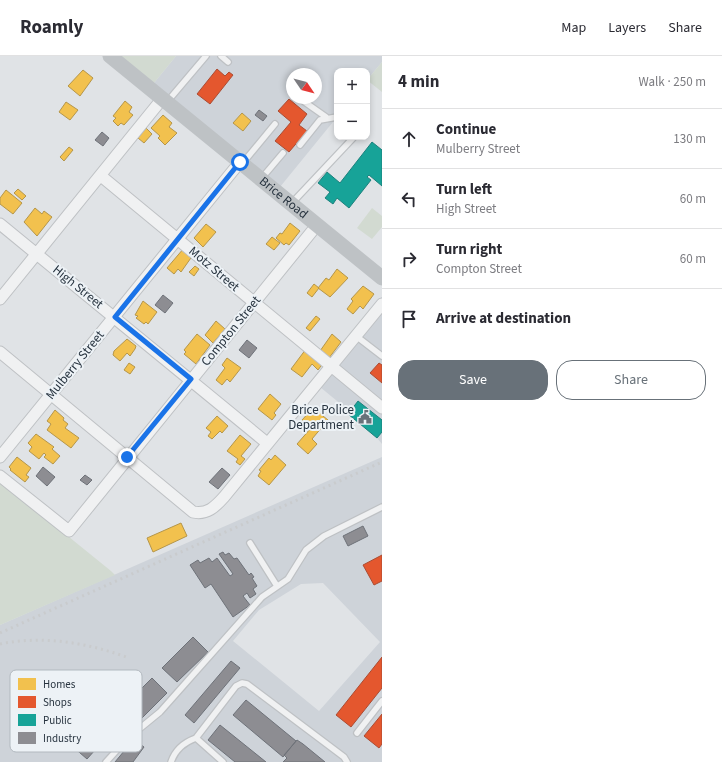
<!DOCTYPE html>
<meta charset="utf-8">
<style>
body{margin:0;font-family:"Source Sans 3",sans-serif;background:#f2f2f3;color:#2b2b33}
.controls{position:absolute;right:12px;top:12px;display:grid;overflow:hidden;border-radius:8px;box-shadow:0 2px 6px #0003}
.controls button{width:36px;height:36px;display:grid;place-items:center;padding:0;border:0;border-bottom:1px solid #e1e1e2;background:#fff;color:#2b2b33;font:20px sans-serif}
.compass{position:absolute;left:286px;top:12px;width:36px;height:36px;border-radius:50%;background:#fff;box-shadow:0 2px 6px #0003;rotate:125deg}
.stop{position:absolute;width:12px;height:12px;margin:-9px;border:3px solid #1a73e8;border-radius:50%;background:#fff}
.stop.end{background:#1a73e8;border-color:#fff;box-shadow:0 1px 4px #0008}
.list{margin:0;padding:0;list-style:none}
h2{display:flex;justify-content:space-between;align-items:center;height:52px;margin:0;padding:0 16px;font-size:17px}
h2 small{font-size:13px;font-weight:400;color:#7c7c81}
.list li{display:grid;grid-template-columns:26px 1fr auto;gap:12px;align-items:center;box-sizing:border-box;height:60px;padding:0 16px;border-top:1px solid #e1e1e2}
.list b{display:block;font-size:15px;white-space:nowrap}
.list p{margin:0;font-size:13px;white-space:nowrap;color:#7c7c81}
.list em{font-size:13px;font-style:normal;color:#7c7c81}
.actions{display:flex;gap:8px;padding:12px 16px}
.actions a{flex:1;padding:9px 0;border:1px solid #687179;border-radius:16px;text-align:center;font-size:14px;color:#687179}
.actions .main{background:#687179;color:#fff}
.icon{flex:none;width:22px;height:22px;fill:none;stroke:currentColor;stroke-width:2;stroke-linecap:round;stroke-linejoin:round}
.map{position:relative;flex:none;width:382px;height:706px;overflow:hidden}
header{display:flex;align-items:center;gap:24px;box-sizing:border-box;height:56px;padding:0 20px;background:#fff;border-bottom:1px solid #e1e1e2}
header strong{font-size:19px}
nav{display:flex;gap:22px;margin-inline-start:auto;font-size:14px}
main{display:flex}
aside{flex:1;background:#fff}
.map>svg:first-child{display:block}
</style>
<header>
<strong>Roamly</strong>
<nav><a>Map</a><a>Layers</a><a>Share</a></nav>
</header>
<main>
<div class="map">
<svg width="382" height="706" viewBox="0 0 382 706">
<rect width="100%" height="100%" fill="#e0e3e6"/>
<path fill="#ced3d9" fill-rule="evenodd" d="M176,0H382V6L367,24V15H337V61L280,131L154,27ZM292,18H316V42H292Z
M382,241V388L377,382L348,358V354L320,331L319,335L312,329Z
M382,401V706H0V569ZM323,527L380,586L319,655L233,585L259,554L301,528Z"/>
<path fill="#d2dad1" d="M121,0H176L154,27Z
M382,6V36L367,24Z
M372,152L382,160V171L372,183L357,172Z
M0,425L111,515L115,519L0,569Z"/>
<path fill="#f2c14e" stroke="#b5964a" d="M83,14L93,22L80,40L68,30Z
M125,45L132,51L129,56L133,59L124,69L121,67L118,70L113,65L116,62L113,60Z
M66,46L78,54L70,64L59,56Z
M242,57L251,65L243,75L233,67Z
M163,59L172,67L169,71L177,77L165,89L158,82L160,80L151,72Z
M146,72L152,78L144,87L138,82Z
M69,91L73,94L64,105L60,101Z
M18,133L26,140L22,144L14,137Z
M6,134L22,147L13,158L0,148V142Z
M35,152L42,158L44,155L52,161L37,180L24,166Z
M290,167L300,175L289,189L286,187L284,189L276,182L280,177L282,178Z
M206,168L216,176L203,191L194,182Z
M272,181L280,187L274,194L266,188Z
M184,192L193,199L181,216L178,213L174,218L167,212Z
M195,210L199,213L194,220L189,216Z
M337,213L348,222L330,241L318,232L326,222L329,224Z
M314,228L319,232L312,241L307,237Z
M363,230L374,238L363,253L360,250L353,258L347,253L353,245L351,243Z
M143,245L157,256L148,268L146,266L144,268L136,262L138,260L135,259Z
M316,260L320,263L310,275L306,272Z
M216,265L225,273L213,287L205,279Z
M197,278L210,289L196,308L184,298L186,296L184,294Z
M332,278L341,286L329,302L320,295Z
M127,283L136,290L135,293L130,300L127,297L120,305L113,299L114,295Z
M306,293L324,306L318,314L312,308L302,321L291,313Z
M227,302L241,312L230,326L227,323L222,329L216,324L225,312L222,309Z
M129,307L135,311L130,318L124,314Z
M270,338L281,348L274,357L276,359L272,364L258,353Z
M313,352L328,364L312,383L317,388L308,398L297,388L311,372L302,364Z
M55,354L64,362L63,364L68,368L65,372L79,382L71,392L47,374L51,368L47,365Z
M217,360L228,370L222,377L220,375L212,383L208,380L211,376L206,372Z
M36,378L54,391L52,393L60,400L53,408L44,401L46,399L44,397L39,403L29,395L32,391L28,387Z
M240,379L251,388L241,400L245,403L240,409L236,406L238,403L227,395Z
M275,399L286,409L269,429L258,420L261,415L259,414L269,402L271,404Z
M17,401L31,412L26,419L29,421L25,426L10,414L11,413L9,411Z
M181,467L187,480L153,496L147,482Z"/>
<path fill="#e4572e" stroke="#ab4c33" d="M217,13L225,20L229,16L233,19L210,48L197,38Z
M289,43L307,58L299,69L307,75L289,96L275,85L291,66L278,55Z
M379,307L382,309V327L370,317Z
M382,499V525L374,529L363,509Z
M382,601V632L351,671L336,659Z
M382,658V688L379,692L364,680Z"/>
<path fill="#17a398" stroke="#1c817d" d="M372,86L382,94V130L369,119L367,121L371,124L349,152L337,142L333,148L325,142L330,136L318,127L327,116L340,127Z
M358,345L382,364V376L377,382L348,358Z"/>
<path fill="#8d8d92" stroke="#6e7279" d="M259,54L267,60L263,65L255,59Z
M102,76L109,82L103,90L95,84Z
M163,239L173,247L165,257L155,249Z
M247,284L257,292L249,302L239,294Z
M43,411L55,421L47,430L36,420Z
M222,412L230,419L218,433L209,426Z
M85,419L92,424L87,429L80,424Z
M363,470L368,480L348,490L343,480Z
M223,496L225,499L229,497L234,503L237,502L249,519L251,517L254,521L252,522L257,530L253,533L256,538L250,542L247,537L243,540L250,549L233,561L211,528L205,532L190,509L198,504L200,507L209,502L212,506L217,502L230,520L233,518L219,498Z
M193,581L208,596L177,626L162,612Z
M231,605L240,612L194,667L185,659Z
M152,622L167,637L139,665L124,650Z
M246,644L296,685L283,701L233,659Z
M107,651L122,664L87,703L72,690Z
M220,669L266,706H235L208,684Z
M134,683L144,691L133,706H115Z
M297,684L303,688L325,706H283L287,702L284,699Z"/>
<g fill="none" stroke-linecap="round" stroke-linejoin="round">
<g stroke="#bec1c4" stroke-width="8">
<path id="service" d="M221,0L228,6
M299,42L326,61
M167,46L206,0
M300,89L320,64L337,61
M242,108L275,68
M261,123L283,97
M291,148L354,81
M356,280L382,300
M250,487L277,530
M357,677L382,645
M106,706L127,683L160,656L262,541L288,523L306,494L324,480L382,451
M171,706C175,694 185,686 196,682
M223,706L196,682L236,630L242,627L247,628L344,701L347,706"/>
</g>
<g stroke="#bec1c4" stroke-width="13">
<path id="minor" d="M101,120L382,352
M0,168L267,387
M0,243L162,43
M0,296L193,456C207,459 215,451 224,441L382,248
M0,401L240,106
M0,420L69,475L317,169"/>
</g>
<use href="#service" stroke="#f0f1f2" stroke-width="5.5"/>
<use href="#minor" stroke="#f0f1f2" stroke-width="11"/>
<path stroke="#bec2c5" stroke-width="15" id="s1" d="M110,0L382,222"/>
<path stroke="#c9cbcd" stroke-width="3" stroke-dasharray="2 4" stroke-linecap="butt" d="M0,577L382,406
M0,588C44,579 88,587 129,602"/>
</g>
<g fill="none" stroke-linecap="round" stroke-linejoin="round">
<path stroke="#1a73e8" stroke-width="5" d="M127,401L191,323L115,261L240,106"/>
</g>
<defs>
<g id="civic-bare" transform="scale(1.08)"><path d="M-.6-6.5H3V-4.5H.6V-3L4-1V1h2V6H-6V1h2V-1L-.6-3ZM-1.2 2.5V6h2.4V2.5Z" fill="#687179" stroke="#edf2f6" stroke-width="2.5" paint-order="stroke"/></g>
</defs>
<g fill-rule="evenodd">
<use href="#civic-bare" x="365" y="361"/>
</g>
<g text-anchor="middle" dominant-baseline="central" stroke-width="4" stroke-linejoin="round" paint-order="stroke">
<g font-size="13" fill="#27333f" stroke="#edf2f6">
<text stroke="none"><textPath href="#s1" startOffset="224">Brice Road</textPath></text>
<text transform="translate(214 213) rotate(40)">Motz Street</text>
<text transform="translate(78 231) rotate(39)">High Street</text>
<text transform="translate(231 275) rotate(-51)">Compton Street</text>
<text transform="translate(75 309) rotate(-51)">Mulberry Street</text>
</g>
<g font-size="13" fill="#27333f" stroke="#edf2f6" text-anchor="end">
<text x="354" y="354">Brice Police<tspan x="354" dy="15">Department</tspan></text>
</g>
</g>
<rect x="10" y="614" width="132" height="82" rx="6" fill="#edf2f6" stroke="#b2b9bf" stroke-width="1"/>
<rect x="18" y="622" width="18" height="12" fill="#f2c14e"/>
<rect x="18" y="640" width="18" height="12" fill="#e4572e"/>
<rect x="18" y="658" width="18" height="12" fill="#17a398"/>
<rect x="18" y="676" width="18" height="12" fill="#8d8d92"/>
<g font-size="11" fill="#27333f">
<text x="43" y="632">Homes</text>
<text x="43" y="650">Shops</text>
<text x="43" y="668">Public</text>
<text x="43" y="686">Industry</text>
</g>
</svg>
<div class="controls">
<button>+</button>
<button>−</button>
</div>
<svg class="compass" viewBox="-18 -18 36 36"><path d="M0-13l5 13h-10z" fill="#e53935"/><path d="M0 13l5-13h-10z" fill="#7c7c81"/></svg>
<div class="stop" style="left:240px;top:106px"></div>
<div class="stop end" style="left:127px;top:401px"></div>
</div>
<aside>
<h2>4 min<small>Walk · 250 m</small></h2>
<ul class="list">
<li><svg class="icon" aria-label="ahead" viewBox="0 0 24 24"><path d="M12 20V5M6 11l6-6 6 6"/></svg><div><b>Continue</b><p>Mulberry Street</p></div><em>130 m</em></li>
<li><svg class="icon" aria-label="left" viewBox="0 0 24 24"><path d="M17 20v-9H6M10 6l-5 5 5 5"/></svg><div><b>Turn left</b><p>High Street</p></div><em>60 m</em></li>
<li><svg class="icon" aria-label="right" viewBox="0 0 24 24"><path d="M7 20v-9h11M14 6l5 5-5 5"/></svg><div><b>Turn right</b><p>Compton Street</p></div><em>60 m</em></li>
<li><svg class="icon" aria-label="arrive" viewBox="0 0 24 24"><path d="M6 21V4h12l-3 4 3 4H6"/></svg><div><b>Arrive at destination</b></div></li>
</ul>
<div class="actions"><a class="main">Save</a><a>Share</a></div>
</aside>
</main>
